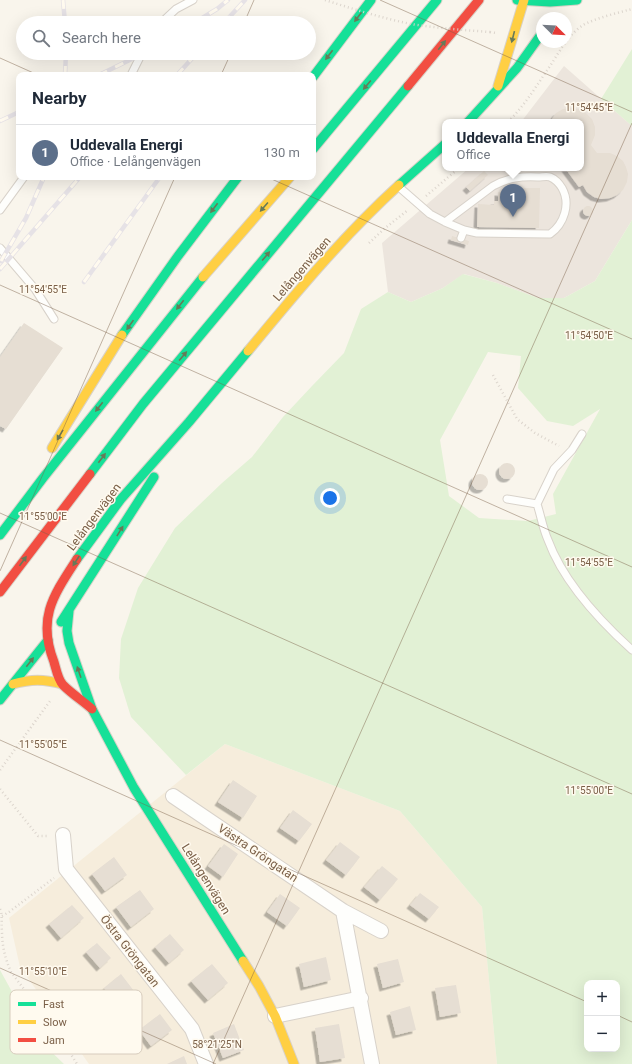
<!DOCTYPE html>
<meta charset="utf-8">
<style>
body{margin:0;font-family:Roboto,sans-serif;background:#f2f2f3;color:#1f2937}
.controls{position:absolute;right:12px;bottom:12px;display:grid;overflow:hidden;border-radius:8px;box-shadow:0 4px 16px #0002}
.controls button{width:36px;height:36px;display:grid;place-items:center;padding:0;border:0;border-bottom:1px solid #e0e1e3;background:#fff;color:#1f2937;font:20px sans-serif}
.compass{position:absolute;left:536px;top:12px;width:36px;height:36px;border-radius:50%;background:#fff;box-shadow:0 4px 16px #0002;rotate:114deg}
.you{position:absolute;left:330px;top:498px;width:14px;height:14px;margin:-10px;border:3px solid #fff;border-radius:50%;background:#1a73e8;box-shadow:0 0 0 6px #1a73e833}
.badge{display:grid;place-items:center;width:26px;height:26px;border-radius:50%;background:#5c5958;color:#fff;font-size:13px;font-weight:700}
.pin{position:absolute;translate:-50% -33px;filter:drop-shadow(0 1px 2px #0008)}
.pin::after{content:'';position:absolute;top:21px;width:14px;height:12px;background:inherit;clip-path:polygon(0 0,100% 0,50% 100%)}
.popup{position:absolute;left:442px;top:119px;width:142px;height:52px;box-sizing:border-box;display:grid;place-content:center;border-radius:8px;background:#fff;filter:drop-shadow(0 1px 3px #0005);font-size:13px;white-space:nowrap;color:#747a83}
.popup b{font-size:15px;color:#1f2937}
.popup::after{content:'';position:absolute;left:50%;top:100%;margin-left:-8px;border:8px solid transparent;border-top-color:#fff}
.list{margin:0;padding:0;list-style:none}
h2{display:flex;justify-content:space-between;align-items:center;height:52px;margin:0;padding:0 16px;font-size:17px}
h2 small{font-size:13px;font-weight:400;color:#747a83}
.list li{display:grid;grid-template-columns:26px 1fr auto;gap:12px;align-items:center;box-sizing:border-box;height:56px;padding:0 16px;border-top:1px solid #e0e1e3}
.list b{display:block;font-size:15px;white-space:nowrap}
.list p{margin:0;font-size:13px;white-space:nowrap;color:#747a83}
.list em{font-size:13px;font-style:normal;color:#747a83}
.icon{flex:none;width:22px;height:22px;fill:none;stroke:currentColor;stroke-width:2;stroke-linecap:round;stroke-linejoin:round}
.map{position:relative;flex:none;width:632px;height:1064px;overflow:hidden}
.search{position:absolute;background:#fff;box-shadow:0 4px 16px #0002;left:16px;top:16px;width:300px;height:44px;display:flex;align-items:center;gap:10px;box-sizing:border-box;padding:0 14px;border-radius:22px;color:#747a83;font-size:15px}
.panel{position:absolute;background:#fff;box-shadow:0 4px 16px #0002;left:16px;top:72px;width:300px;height:108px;border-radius:8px}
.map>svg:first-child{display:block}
</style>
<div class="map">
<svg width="632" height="1064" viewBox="0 0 632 1064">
<defs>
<filter id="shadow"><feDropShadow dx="-3.5" dy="3.5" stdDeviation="0" flood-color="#0004"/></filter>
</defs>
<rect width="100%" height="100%" fill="#f9f5ec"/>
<path fill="#f6eddc" d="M225,744L400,811L482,907L497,1064H89L20,967L9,918Z"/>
<path fill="#ece5dd" d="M564,66L632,126V220L595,281L564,298H538L497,283L464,274L443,288L411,302L388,292L382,243L469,168H581V122H521Z"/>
<path fill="#e2f1d5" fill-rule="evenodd" d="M632,49V126L601,99Z
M632,220V1064H497L482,907L400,811L225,744L186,775L131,717L119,678L121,639L138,588L175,528L222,483L252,457L283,417L312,386L344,353L361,309L388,292L411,302L443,288L463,274L497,283L538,298H564L595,281ZM488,352L521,356L518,388L547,421L573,426L600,409L553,494L556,514L528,521L479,518L449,496L440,440ZM587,983H617V1049H587Z
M0,970L38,1039L64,1064H0Z"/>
<path fill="#e6ded3" filter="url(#shadow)" d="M571,108L579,109L586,113L592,119L595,127V135L591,145L597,153H610L617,156L623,161L626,167L628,174L627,182L623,190L617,195L610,198L601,199L594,197L587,192L583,185L579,187L565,168H581V122H550L556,113L563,109Z
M484,171L488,175L470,191L466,187Z
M509,188H540L539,228L477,227L478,204L494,205V201H498V192L504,193V204H508Z
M583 211a5 5 0 1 1 10 0a5 5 0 1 1-10 0Z
M452,236L469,241L468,245L451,240Z
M24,323L63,348L6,429L0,426V357Z
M499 471a8 8 0 1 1 16 0a8 8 0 1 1-16 0Z
M472 482a8 8 0 1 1 16 0a8 8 0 1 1-16 0Z
M233,780L257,796L243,818L218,802Z
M293,810L312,824L299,841L280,828Z
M340,842L360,857L346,875L326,860Z
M224,844L238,854L223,877L208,866Z
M114,857L127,875L105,891L92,874Z
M382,866L398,879L380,900L364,887Z
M140,890L154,909L131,927L116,907Z
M420,893L439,907L429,919L410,905Z
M280,894L300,908L287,926L267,912Z
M72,905L84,918L61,938L49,924Z
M170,934L184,950L169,963L155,947Z
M97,943L111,958L100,968L86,952Z
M326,957L331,980L304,987L299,964Z
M398,959L404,982L383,988L377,964Z
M212,964L228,983L208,1000L191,981Z
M121,974L134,991L117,1005L104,988Z
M456,985L461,1013L440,1017L435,988Z
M83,999L101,1018L86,1032L68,1013Z
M410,1006L416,1030L396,1035L390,1012Z
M160,1014L172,1030L151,1046L139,1030Z
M234,1024L244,1050L223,1058L213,1033Z
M339,1024L345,1058L320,1062L315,1028Z
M184,1056L187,1064H167Z"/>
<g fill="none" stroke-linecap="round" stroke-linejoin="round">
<g stroke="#d8d2ca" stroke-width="9">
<path id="lane" d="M161,23L176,9L193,0
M131,75L142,53
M399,187L430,214L445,222L464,230L477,233L550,234C564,224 571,204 562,188C559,183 555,179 550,177C547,176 542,177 538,177C521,176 508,178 493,186L445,222
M0,210L24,177
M461,238L464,230
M0,248L35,289L54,319
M507,499L537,504C541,516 543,529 548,540C563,581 600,621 632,650
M537,504L554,469L572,450L582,434"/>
</g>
<g stroke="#d8d2ca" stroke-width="16">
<path id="street" d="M173,796L343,911L381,931
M63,835L66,869L192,1029L206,1064
M343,911L372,1064
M275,1016L361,998"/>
</g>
<g stroke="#d9d2c8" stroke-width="11">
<path id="fast" d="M517,0L550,2L577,0
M313,77L371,0
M468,122L517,68L542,33
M313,149L437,0
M399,185L445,144
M122,335L178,256L238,177
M90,474L143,404L408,86
M0,535L43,478L203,277
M77,559L121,499L189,422L248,351
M69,611L67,631L69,643L92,709L134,788L243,961
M61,622L154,477
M0,700L48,640"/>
</g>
<g stroke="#d9d2c8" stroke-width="11">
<path id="slow" d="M498,86L524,0
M203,277L290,177
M248,351C296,293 343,236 399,185
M52,448L122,335
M13,684C31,679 44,679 62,684
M243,961L259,986L275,1016L294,1064"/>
</g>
<g stroke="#d9d2c8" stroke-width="11">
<path id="jam" d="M408,86L479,0
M77,559C53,596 37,618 54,662C56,669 58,680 63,685C72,694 83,701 92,709
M0,592L90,474"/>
</g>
<path stroke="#dcd5cd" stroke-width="2.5" stroke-dasharray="1 3" stroke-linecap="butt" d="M490,32L496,33
M508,122C525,105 537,85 550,66C560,51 569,33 585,24C600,17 617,13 632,9
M426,196L459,168
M369,243L384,229L408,210
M493,375L517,419L535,433L559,446
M0,770L50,701
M0,789L38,836H49
M0,909C3,917 1,923 2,931C2,946 5,958 11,972L61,1038L77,1064
M2,916L9,912L54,878"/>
<use href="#lane" stroke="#fefefc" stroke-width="7"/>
<use href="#street" stroke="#fefefc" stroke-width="14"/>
<use href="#fast" stroke="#16e098" stroke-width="9"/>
<use href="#slow" stroke="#ffcf43" stroke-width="9"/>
<use href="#jam" stroke="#f24e42" stroke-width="9"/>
<g stroke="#e6e2e6" stroke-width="4.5">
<path id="rail" d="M63,0L65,23
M194,23L217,9L228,0
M224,23L245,0
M65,75L66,53
M99,75L144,53
M177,75L197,53
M0,121L19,112
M1,261L26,218L44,177
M0,269L80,177
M84,282L160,177"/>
</g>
<use href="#rail" stroke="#fffaef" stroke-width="3" stroke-dasharray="9" stroke-linecap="butt"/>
<path stroke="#dcd5cd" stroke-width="2.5" stroke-dasharray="1 3" stroke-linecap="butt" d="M325,0C353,9 382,18 411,24C437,28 463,30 490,32"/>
</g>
<defs><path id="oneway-solid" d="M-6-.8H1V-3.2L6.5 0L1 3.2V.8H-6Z"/></defs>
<g fill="#677a58">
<use href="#oneway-solid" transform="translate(358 17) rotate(127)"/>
<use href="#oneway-solid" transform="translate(513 37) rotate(104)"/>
<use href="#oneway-solid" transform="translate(442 45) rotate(-51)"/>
<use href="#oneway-solid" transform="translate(329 55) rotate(127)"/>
<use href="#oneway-solid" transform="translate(367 85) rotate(130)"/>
<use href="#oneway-solid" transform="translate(264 207) rotate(131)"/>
<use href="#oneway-solid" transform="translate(214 208) rotate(127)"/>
<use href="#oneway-solid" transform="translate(266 256) rotate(-50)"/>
<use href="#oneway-solid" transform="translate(180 305) rotate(128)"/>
<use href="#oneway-solid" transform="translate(130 325) rotate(125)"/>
<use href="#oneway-solid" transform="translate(183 356) rotate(-50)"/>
<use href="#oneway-solid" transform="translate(99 407) rotate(128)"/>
<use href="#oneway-solid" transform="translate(60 435) rotate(120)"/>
<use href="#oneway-solid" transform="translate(102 458) rotate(-53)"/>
<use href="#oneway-solid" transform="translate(120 531) rotate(-58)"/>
<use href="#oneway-solid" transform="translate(23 561) rotate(-54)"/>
<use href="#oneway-solid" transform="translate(76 561) rotate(123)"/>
<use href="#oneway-solid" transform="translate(30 662) rotate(-52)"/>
<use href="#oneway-solid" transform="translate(79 672) rotate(-109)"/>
</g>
<path fill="none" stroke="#7b6048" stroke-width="1" stroke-opacity="0.45" d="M380,0L632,112M244,23L254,0M0,58L38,75M221,75L231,53M267,177L632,339M0,285L632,567M0,513L632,794M0,571L175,177M0,740L587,1002M0,968L216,1064M617,1015L632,1022M213,1064L632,123"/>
<g text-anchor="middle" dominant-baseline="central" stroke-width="3" stroke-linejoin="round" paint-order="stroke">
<g font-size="12" fill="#7b6048" stroke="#fffaef">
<text transform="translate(302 269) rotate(-49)">Lelångenvägen</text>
<text transform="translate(94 517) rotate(-53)">Lelångenvägen</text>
<text transform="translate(258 853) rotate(34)">Västra Gröngatan</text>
<text transform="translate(206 879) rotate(58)">Lelångenvägen</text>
<text transform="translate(130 951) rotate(52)">Östra Gröngatan</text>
</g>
</g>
<rect x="10" y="990" width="132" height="64" rx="6" fill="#fffaef" stroke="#d7ccbd" stroke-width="1"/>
<rect x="18" y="1002" width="18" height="4" fill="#16e098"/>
<rect x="18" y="1020" width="18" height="4" fill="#ffcf43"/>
<rect x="18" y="1038" width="18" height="4" fill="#f24e42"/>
<g font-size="11" fill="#7b6048">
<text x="43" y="1008">Fast</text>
<text x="43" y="1026">Slow</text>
<text x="43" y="1044">Jam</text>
</g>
<g font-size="10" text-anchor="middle" fill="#7b6048" stroke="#fffaef" stroke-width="3" stroke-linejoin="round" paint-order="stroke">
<text x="589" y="111">11°54'45"E</text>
<text x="43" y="293">11°54'55"E</text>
<text x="589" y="339">11°54'50"E</text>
<text x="43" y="520">11°55'00"E</text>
<text x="589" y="566">11°54'55"E</text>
<text x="43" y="748">11°55'05"E</text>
<text x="589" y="794">11°55'00"E</text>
<text x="43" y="975">11°55'10"E</text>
<text x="217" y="1048">58°21'25"N</text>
</g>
</svg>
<div class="controls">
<button>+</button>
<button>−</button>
</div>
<svg class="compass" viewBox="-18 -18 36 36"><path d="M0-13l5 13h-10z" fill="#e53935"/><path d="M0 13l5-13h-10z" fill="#747a83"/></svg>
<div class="you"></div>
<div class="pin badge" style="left:513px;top:217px;background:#5c6f8a">1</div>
<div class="popup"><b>Uddevalla Energi</b>Office</div>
<div class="search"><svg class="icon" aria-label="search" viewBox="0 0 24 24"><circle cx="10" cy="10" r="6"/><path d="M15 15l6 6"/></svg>Search here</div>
<section class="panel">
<h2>Nearby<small></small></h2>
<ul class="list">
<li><span class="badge" style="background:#5c6f8a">1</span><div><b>Uddevalla Energi</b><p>Office · Lelångenvägen</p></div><em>130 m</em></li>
</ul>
</section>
</div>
